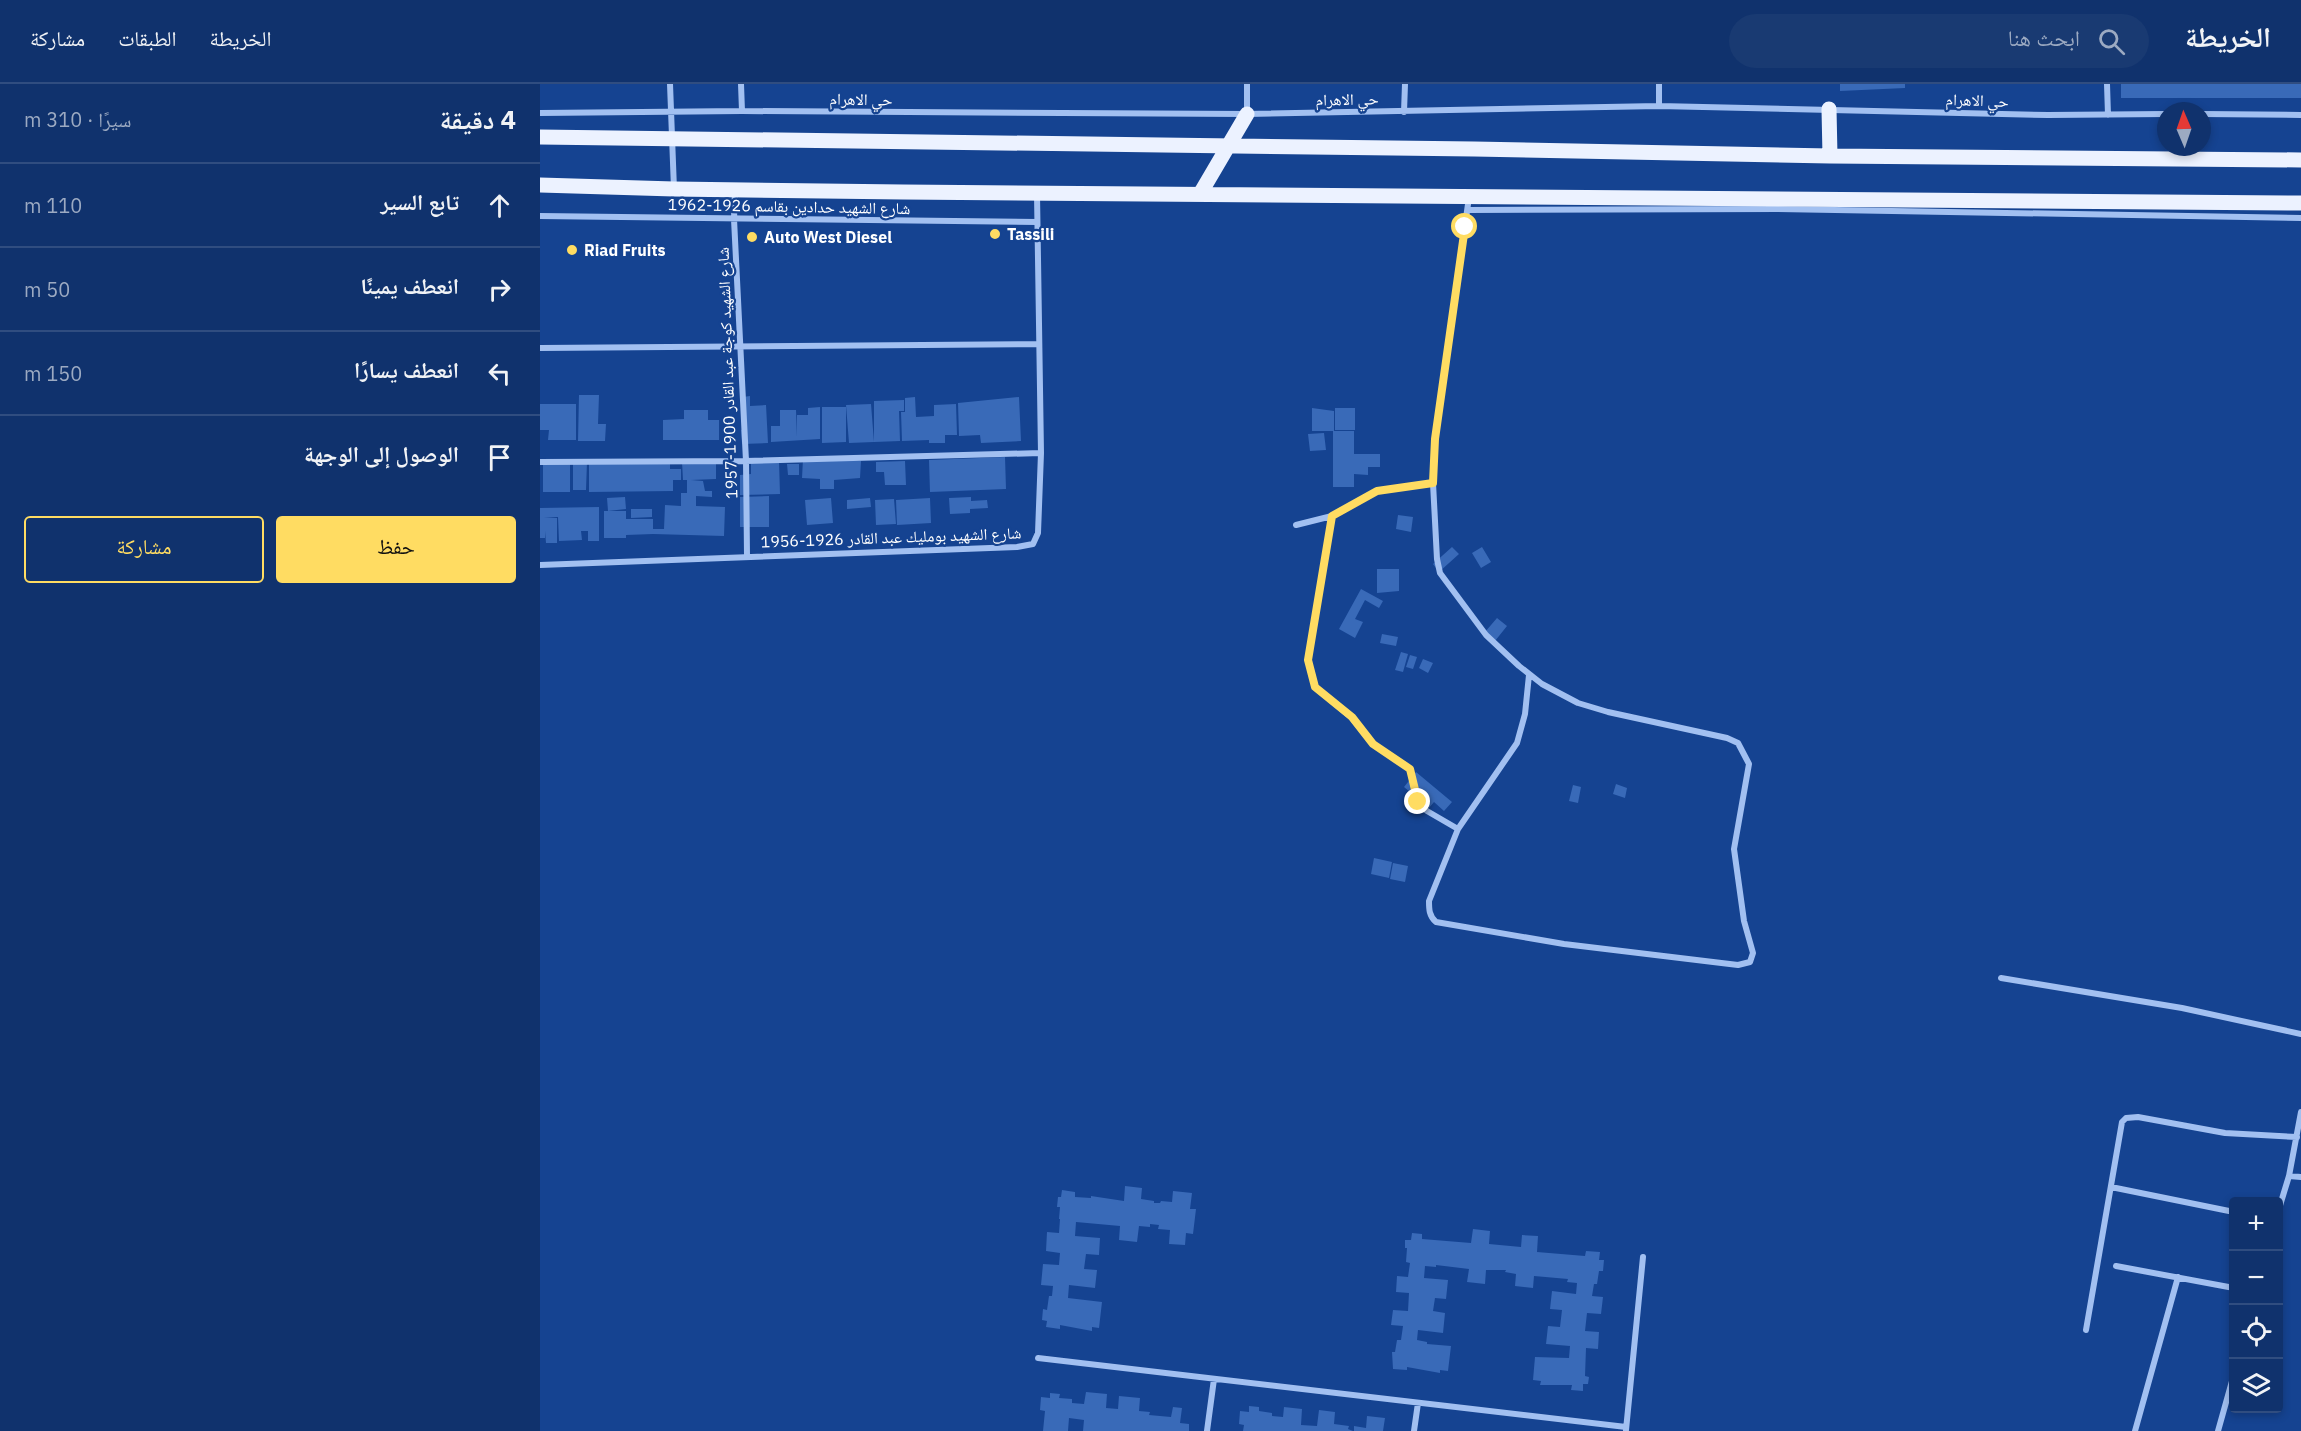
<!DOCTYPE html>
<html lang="ar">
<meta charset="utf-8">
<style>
body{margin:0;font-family:"IBM Plex Sans","Noto Naskh Arabic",sans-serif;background:#193a72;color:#f1f3f6;direction:rtl}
.controls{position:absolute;right:18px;bottom:18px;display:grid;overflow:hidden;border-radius:6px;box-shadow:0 3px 9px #0003}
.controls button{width:54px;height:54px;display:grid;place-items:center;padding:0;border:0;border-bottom:2px solid #304d80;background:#10326d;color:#f1f3f6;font:30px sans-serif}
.compass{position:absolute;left:1617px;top:18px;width:54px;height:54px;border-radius:50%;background:#10326d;box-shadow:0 3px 9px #0003;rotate:358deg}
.stop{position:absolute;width:18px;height:18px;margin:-14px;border:4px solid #ffdc62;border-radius:50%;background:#fff}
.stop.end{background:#ffdc62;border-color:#fff;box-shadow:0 2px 6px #0008}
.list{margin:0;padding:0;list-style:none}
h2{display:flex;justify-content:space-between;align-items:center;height:78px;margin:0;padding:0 24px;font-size:26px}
h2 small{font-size:20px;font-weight:400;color:#9caac2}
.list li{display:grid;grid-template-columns:39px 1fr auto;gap:18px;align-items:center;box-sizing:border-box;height:84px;padding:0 24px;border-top:2px solid #304d80}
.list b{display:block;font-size:22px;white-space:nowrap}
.list em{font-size:20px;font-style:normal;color:#9caac2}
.actions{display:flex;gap:12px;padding:18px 24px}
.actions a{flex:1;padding:14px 0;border:2px solid #ffdc62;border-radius:6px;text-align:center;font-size:21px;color:#ffdc62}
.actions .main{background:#ffdc62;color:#111}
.icon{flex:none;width:33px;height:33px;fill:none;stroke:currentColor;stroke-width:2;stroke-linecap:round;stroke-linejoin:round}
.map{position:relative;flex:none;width:1761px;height:1347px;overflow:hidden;direction:ltr}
header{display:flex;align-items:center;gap:36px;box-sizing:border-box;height:84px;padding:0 30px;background:#10326d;border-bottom:2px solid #304d80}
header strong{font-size:28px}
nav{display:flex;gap:33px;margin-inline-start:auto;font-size:21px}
.search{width:420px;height:54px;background:#193a72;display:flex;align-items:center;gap:15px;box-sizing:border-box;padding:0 21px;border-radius:33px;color:#9caac2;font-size:22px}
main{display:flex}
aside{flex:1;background:#10326d}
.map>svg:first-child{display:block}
</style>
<header>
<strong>الخريطة</strong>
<div class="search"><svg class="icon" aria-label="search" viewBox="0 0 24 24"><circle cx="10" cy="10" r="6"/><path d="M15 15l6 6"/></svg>ابحث هنا</div>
<nav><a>الخريطة</a><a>الطبقات</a><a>مشاركة</a></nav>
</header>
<main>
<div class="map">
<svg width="1761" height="1347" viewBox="0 0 1761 1347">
<rect width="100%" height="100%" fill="#154391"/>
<path fill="#396ab8" d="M1300,0H1365V4L1300,7Z
M1581,0H1761V14H1581Z
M39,311H59L58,340H66L65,357H38Z
M210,312V322L226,321L228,359L202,360L201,346L205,345L203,313Z
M375,313L376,333L394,332V321L416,320L417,351H405V359H389V356L362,357L361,328H365V314Z
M479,313L481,357L441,359L440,351L419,352L418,319Z
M364,316V327H359L360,357L334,358V317Z
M0,320H36V356H8L9,346H0Z
M331,320L334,358L309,359L306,321Z
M280,323V355L231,358V342H240V326H256L257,353V331H268V324Z
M282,323H306V358L282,359Z
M772,324L794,327V347H814V370H840V383H828V391L814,390V403H793V347H772Z
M795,324H815V346H795Z
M144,326H168V336H179V356H123V336L144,335Z
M784,349L786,366L770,367L768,350Z
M465,373L466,405L390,408L389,376Z
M30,375V408H3V376Z
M263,375L321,377L320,394L294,396V405H280V395L262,394Z
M130,376V385H141V396H133V407L49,408V377Z
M176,377V395L151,396L163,397L165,407H172V413L156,412V422L185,423L184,452L113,450L86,451V454H64V427H86V435H113V445H124L125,421L141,422V409H147V396H143L142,378Z
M211,377H239L240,410L200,411V391L211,390Z
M365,377L366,401H345L344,388H336V378Z
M33,378H47L46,406H33Z
M247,380H259V391H248Z
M229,412V443H200V413Z
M85,413L86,425L68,427L67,414Z
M431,413V417L447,416L448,424L430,425V429L410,430L409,414Z
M291,414L293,439L267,441L265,416Z
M330,414L331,423L307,425V416Z
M390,414L391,439L357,441L356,416Z
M354,415L356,440L336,441L335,416Z
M59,423V457H48V447H41L42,456L19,457L18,433H4L17,434V459H6L5,447V454H0V424Z
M91,425H112V433L91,434Z
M858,431L873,433L871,448L856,445Z
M912,463L919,470L899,488L893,480Z
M942,463L951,478L941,484L932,469Z
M837,485H859V507L837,509Z
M821,505L843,517L839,524L825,516L815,535L823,538L815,554L799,545Z
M957,534L967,542L955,557L945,548Z
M842,550L858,553L856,562L840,559Z
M861,568L868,570L863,588L855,586Z
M870,571L877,573L873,585L866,583Z
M883,575L893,579L888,589L879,584Z
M876,688L912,718L904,727L894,718L889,724L864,703Z
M1076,700L1087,704L1085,714L1073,710Z
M1033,701L1041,703L1038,719L1029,717Z
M834,774L852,778L849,794L831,790Z
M853,779L868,782L865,798L850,795Z
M585,1102L602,1104L601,1115L614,1117V1119H620L621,1117L632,1118L633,1107L652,1109L650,1125H656L653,1150L646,1149L645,1161L629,1160L630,1146L618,1145L619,1141L610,1140V1143L599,1142L597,1158L579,1156L580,1142L536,1138L535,1152L560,1154L559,1171L546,1170L544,1185L557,1186L555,1204L529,1201L528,1214L562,1218L559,1244L552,1243V1247L520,1241V1245L506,1243L507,1237L502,1236L503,1225L507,1226L509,1212H512L513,1202L501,1201L503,1180L519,1181L520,1169L506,1167L507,1148L519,1149L520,1135H519L520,1123H517L518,1113H521L522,1106L535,1108V1113L551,1114V1112L584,1117Z
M933,1145L950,1147L949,1160L981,1163L982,1151L998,1152L997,1168L1045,1172L1046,1167L1060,1168L1059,1176H1064L1063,1187H1059L1057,1200H1054L1052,1212L1063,1213L1061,1230L1047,1229L1045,1247L1059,1248L1058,1265L1046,1264L1045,1292L1049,1293L1048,1300H1043V1307L1031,1306L1032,1301H1000L1001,1297L993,1296L995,1273L1029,1274L1030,1262L1006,1260L1008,1242L1020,1243L1022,1226L1010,1225L1012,1207L1036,1210L1037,1199L1027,1198L1028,1195L994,1192L993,1204L975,1202L976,1190L965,1188L966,1186H946L945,1200L927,1198L929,1185L896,1181V1183L885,1182L884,1194L908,1196L906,1215L895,1214L893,1227L905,1229L903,1249L878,1246L877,1256L887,1258V1260L911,1262L908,1287L900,1286V1289L867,1283V1286L853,1285L852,1268H855L857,1256H861L863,1242L851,1241L853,1226L868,1227L869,1209L856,1208L857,1192L868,1193L870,1179L866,1178L867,1164H865V1156H871L872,1149L882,1150V1155L931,1159Z
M546,1308L567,1310L566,1324L578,1325L579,1312L600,1314L599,1327L610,1328L609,1331L631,1333L633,1323L642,1324L640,1339L649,1340V1347H543L544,1336L529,1334L528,1347H503L505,1327L500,1326L501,1313L510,1314V1309L520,1310L519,1314L532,1315V1319L544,1320Z
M709,1322L719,1323V1327L732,1329V1332L743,1333L744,1323L762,1325L761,1341L777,1342L779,1326L795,1328L794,1340L809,1342L808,1345L813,1347H703L704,1341L699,1340L700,1327L709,1328Z
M827,1332L845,1334L843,1347H814V1342L826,1344Z"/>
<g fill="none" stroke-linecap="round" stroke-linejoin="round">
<path stroke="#a2c0f1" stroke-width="6" d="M130,0L134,105
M201,0L202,27
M707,0V29
M1119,0V22
M1567,0L1568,31
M864,28L865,0
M0,29L202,27L707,30L1119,22L1508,31L1626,30
M1662,30L1761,31
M195,106L194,135L206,377L207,471
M929,113L895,355L893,399L897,475L900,489L946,551L979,582L1002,600L1038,619L1068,628L1187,654L1198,659L1209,680L1194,765L1204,837L1213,869L1210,878L1198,881L1024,860L896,838C889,832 889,825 889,817L918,745L977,659L985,630L989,591
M928,126L1238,125L1761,134
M0,132L497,138
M0,264L499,260
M0,378L206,377L501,369
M792,432L768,576L775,603L812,634L833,660L870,685L877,718L887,727L918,745
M756,441L792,432L837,407L893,399
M0,481L477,463L493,460L498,449L501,369L497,110
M1461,894L1642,924L1761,950
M1749,1092L1761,1093
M1571,1103L1694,1128
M1738,1128L1749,1092L1761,1028
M1576,1182L1694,1204
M1546,1246L1582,1038L1586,1034L1598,1033L1685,1049L1757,1053
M498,1274L1086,1343
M1086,1346L1103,1173
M667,1347L674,1295
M874,1347L878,1319
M1595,1347L1638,1193
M1678,1347L1694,1290"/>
<path stroke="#ecf2ff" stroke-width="15" d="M1289,25L1290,72
M0,53L934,65L1290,72L1761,76
M0,101L134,105L363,108L1761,119
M660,110L707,30"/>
</g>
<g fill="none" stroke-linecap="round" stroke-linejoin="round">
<path stroke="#ffdc62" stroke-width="8" d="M878,718L870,685L833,660L812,633L775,603L768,576L792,432L837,407L893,399L895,355L925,143"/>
</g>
<g fill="#ffdc62" stroke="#154391" stroke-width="2">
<circle cx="455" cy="150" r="6"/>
<circle cx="212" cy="153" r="6"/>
<circle cx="32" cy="166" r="6"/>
</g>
<g text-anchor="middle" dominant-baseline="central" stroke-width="4.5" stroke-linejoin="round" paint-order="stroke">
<g font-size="16" fill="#fff" stroke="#154391">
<text transform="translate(321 15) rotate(1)">حي الاهرام</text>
<text transform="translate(807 15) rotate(-1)">حي الاهرام</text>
<text transform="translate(1437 16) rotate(2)">حي الاهرام</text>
<text transform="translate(249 122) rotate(1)">شارع الشهيد حدادين بقاسم 1926-1962</text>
<text transform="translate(187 289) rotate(-92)">شارع الشهيد كوجة عبد القادر 1900-1957</text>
<text transform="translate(351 453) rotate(-2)">شارع الشهيد بومليك عبد القادر 1926-1956</text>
</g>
<g font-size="16" font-weight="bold" fill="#fff" stroke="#154391" text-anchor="start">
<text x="467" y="150">Tassili</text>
<text x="224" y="153">Auto West Diesel</text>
<text x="44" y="166">Riad Fruits</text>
</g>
</g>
</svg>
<div class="controls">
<button>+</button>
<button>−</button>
<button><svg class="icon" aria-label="locate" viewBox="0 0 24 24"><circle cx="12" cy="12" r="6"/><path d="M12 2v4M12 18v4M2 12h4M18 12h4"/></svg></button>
<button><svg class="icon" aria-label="layers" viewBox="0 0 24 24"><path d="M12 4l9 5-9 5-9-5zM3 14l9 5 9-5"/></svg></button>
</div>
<svg class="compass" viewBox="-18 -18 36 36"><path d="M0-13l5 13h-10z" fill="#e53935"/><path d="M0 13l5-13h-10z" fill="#9caac2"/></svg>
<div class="stop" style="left:925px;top:143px"></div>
<div class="stop end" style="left:878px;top:718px"></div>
</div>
<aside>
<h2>4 دقيقة<small>سيرًا · 310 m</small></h2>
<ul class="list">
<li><svg class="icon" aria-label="ahead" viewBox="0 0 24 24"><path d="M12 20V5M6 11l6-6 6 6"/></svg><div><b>تابع السير</b></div><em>110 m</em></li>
<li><svg class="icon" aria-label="right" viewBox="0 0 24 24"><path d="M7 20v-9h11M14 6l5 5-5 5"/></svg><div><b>انعطف يمينًا</b></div><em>50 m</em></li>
<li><svg class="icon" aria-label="left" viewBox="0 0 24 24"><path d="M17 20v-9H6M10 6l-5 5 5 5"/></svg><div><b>انعطف يسارًا</b></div><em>150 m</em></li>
<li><svg class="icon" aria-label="arrive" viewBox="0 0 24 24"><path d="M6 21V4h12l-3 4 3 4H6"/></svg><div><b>الوصول إلى الوجهة</b></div></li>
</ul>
<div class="actions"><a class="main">حفظ</a><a>مشاركة</a></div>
</aside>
</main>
